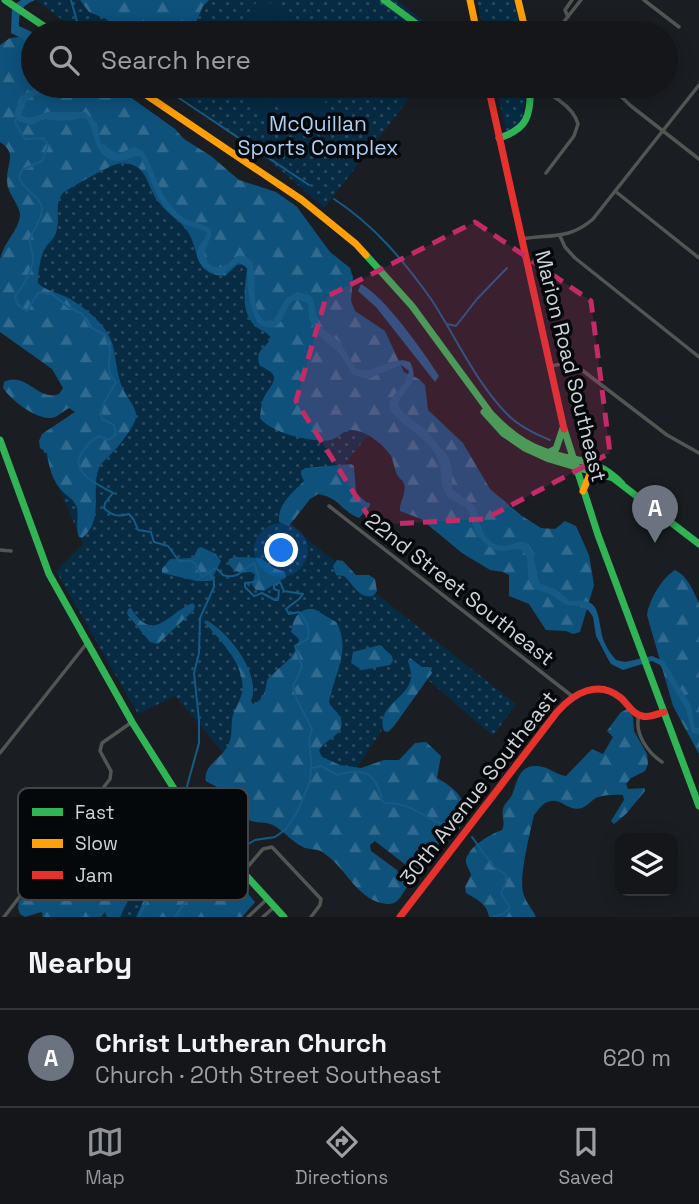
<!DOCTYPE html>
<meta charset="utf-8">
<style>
body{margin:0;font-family:"Space Grotesk",sans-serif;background:#212327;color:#f1f3f6}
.controls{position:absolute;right:21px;bottom:21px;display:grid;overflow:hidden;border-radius:14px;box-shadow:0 4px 18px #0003}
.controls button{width:63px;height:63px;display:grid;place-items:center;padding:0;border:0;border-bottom:2px solid #333539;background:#14161a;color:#f1f3f6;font:35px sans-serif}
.you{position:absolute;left:282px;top:551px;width:24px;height:24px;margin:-18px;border:5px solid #fff;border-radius:50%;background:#1a73e8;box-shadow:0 0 0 10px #1a73e833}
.badge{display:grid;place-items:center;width:46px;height:46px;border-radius:50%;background:#909499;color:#fff;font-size:23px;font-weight:700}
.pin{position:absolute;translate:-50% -58px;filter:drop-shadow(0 2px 4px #0008)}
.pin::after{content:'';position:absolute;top:37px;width:24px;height:21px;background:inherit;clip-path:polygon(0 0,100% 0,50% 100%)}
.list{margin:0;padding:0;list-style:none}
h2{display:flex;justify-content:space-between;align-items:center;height:91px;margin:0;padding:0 28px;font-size:30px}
h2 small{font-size:23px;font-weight:400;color:#9d9fa2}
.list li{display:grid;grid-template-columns:46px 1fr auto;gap:21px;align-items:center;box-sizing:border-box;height:98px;padding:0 28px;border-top:2px solid #333539}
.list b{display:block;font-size:26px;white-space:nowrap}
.list p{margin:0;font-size:23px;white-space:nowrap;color:#9d9fa2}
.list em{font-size:23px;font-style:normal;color:#9d9fa2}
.icon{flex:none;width:38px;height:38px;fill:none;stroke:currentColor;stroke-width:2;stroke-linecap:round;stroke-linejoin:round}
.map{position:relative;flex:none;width:699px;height:917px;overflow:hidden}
.search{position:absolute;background:#14161a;box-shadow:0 4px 18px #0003;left:21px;right:21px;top:21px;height:77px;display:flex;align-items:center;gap:18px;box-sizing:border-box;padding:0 24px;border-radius:38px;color:#9d9fa2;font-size:26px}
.sheet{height:189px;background:#14161a}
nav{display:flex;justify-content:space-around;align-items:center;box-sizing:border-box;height:98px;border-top:2px solid #333539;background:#14161a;font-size:19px;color:#9d9fa2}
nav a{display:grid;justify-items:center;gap:4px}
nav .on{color:#909499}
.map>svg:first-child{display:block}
</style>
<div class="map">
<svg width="699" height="917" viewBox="0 0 699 917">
<defs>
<pattern id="grass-dots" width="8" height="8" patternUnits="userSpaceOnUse" patternTransform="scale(1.75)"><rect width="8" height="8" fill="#062b43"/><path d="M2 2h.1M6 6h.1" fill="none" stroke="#29495e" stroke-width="1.8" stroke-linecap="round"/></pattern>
<pattern id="forest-firs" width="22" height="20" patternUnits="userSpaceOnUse" patternTransform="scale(1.75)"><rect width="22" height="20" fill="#0e527c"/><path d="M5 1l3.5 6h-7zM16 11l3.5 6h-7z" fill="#306a8e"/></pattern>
</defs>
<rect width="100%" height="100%" fill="#1a1e22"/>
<path fill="url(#grass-dots)" d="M36,0H397L439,33H91L61,19Z
M477,0H514L522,33H484Z
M168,86H419L324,208L283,172Z
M496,86H528L521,124L509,132L506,130Z
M133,160L241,247L372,430L333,478L283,520L516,704L493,736L420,673L350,778L226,756L175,696L138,714L56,571L83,544L39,441L99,412L0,277L63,167Z
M175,814L182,816L190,823L255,902L243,917H94Z"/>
<path fill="url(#forest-firs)" d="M80,0H209L203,6L191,33H121L106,19L89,12Z
M31,36L33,37V86H109L119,89L175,129L184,139L211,156L239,180L276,192L297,207L330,252L350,268L353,277L351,301L355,311L385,331L404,372L419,379L425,385L428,410L463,443L490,489L522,516L541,528L555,529L565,521L576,526L589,555L594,585L580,632L573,634L566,631L546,630L529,604L509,596V575L503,572L490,570L462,553L421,519L400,511C399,502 407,493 404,484C402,478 401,481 398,476C394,470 394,462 391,456C383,444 365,429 350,430C343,431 338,438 331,440C312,443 271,433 260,418C261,410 261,402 265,395C275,380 281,375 260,366C254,351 264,349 271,339C268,331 260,331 254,325C240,309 245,288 247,269L243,264L237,265L225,276C193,275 200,251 188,232C180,220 164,212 155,197C149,187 146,171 135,166C129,163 121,163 114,165C109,166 66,190 63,193C54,204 60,217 57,229C55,238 51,240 46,247C40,255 38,273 38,283C44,291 65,294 75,302C90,312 109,328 113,346C116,360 117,374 122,387C126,398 140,409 135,421C131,430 120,445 113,452C109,457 102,461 99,468C90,491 105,520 82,538L79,537C75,527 79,517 77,508C75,500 67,496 62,491C52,480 49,467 47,453L40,448L39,441L42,434L75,412L69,408C63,411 56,419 49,418C33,417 12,401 3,388L4,382C27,371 37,402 59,394L63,388L52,369L0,332C0,309 0,283 0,260C2,244 19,230 20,216C21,206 7,194 7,181C6,165 18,153 0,142V45L10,38Z
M351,464L354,466L356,493L366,502L370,503V506L359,518C341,511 339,497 318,494L310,499L289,526L279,522C277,505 293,492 304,481L301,475V471L305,468Z
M201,547L216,554L221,561L211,581H197L162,573V569L170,559L193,558L198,548Z
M235,557L261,558L274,568L285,572L286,577L264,591L256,590L252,585L255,575L251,572C239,573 235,573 228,563L229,559Z
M337,560L343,561L356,575H369L375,579L377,591L373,596C359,599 353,584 344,576L336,575L333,566Z
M675,570C688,576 693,591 699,603V754L673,706L647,615C649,600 662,578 675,570Z
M193,603L195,606L194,610L158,644L150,642L127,614L128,609L131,608C154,645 167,613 193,603Z
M308,609H314L336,622C352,649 334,675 329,702C332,709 337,711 340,717C348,735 324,739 319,751L322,757L340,765L361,768L384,760H399L415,743L426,742L441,756L437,778C453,787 472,801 460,821C441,824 444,836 437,849C433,858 425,864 417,870L411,869L375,841L370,845L371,851L397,870L407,887C402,894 398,905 388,904C358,902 347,869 325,854C318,848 312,850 305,848C293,843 284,831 273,825C265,821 255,824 247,819L244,813L245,807L240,800L206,781C203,767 218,760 225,750C233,740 231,730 232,719C234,709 240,701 242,693C247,666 220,640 204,622L206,620C229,632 262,675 251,701L253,704C263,701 266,690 267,680C278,667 298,657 299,639L291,632C293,621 296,611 308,609Z
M380,645L392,656L393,661L390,665L362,670L351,663L353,652Z
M410,658L422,667H429L432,673L394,726L388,732L384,731C375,706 408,699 411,678C412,672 409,666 408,661Z
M627,709L633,717L634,731L647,754L648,764L645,771L631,778L626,784L628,789L645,788V791L626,814L614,824L611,821L624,800L623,795C615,794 602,795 596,798C591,801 587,806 582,808C569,812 562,799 551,801C543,802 539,809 534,815C530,833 519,876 523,892C525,902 532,908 536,917H489C487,903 477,900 466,893L465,887L471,875C470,870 465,865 466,859C471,845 489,835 502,830C506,823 501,817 503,809C505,802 510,800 512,795C517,784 518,766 535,766C548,765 555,775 566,776L592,749L603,754L613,737L607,731L620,713Z
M173,803L190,824L180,818L175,819L163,837L149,852L133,876L130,896L120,917H107L105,912L101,917H42L43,914L41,912L25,917L20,914L18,908L19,901L32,889L54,855L61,858L59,872L62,876L79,879L90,872L99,877L105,871L102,853C109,843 116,845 127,842C132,841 136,836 141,834C154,826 170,820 173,803Z
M194,830L201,838L189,858L192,862L199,861L212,865L220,861L255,902L242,917H136L149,889L154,888V899L156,900L168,889L171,880L162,883L161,874Z"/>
<path fill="#062b43" d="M258,0H266L281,11L266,33H246L239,28Z
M284,12L315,33H269Z
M232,86H283L264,112L230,88Z
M285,86H337L307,127L273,103Z"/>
<path fill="#165a86" d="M21,0H35C21,6 19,12 19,26L34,33L33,44L11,33L12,6Z
M38,86H45L40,93L27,100L21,115L29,118L48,112H85L97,123L100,142L118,154L134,147L143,151C157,174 160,202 184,218C192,223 203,223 211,229V236L204,252C205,261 213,271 223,266C236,261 235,248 252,261C259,281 248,303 264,321L274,320L286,298L297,292L309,295L313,299L319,326L340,342L356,369C375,375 392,354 410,362C422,386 401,388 398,406L405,414L425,429L448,456L452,468V489L475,506C480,521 482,546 505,546C514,545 517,539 527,543L533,553L539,583L557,590L570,601C597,598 597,608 601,630C602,641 609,652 616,660L625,662L652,656L664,661L691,706L695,728H699V734L692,733L686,709L660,665L652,661L623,670L611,664L608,659L596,636L593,617L589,611L582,606L566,605L550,594L535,589C523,575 531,565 525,554C519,545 508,552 500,551C492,550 483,543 478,536C471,529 473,519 468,511C463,502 449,503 444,491C439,479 443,467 436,455C425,436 403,427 390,410L389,401L406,381L409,371L401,365L368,379L353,375L339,353L316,333L309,318L308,303C282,292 291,318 274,327C269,328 263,328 258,323C251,315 245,278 248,268L238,262L223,275C211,274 192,263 198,248C201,242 206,239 207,233C200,227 190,228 182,223C157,207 152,180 140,156C132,156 126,161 118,161C92,160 97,130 85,118L62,121L45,119L31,125L18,121L14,115L19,98Z
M361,284C385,297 423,351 439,376L435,382L376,307L358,291Z"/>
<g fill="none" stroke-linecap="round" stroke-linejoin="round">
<path stroke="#165a86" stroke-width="2" d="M71,0L78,25
M161,86L309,185
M17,118L15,122L25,139L43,138L48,145L42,161L22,170L19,177C22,190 40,195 42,208C43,219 33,229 30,239C29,246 32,249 33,256C35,267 22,288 15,296C16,303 20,308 27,311L38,293L52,294L68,307L82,314L90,327L105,335C107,341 111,347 110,353C109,366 106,372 116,382L104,403L101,412L102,419L114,425L116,434L109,440L99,436C92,439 88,444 83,451C66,472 101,486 113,493L105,503L104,508C112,516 118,517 129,514L134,520L138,530L151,532L154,542L168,546L179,561H191L195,564L202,577L216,568L223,575C238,580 243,569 254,563L259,578L255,582L245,583V587L254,596L262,593L275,600H278L279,591L274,589V585L280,582L284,591L303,594L299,599L286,609L289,614L299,612C306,619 310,629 308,639L295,646L302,667L293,686L297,700L312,729L309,740L311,760L310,782L297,812L286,829L275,837L255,840L235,852
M334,199C374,225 404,261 431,299C456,337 476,383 508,415C520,427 535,434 550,440
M447,324L456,326L477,299L507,268
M312,768L321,766L338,775C364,767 377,773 382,801L385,803C407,802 418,813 437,822C444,825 451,824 459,828
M186,790L199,743V720L194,673L199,653L200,618L214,587V581L210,574
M472,837L493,866L506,875V882L501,893L510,908L503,914L493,917
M139,917L160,871L175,807
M175,917L190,895L212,883L223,867"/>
<path stroke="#535553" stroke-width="3.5" d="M644,0L679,27
M568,17L565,10L572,0
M555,33L581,0
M610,86L631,106L699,159
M531,89C549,91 573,106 578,124L574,136L546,173
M615,191L699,258
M560,236L565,247L575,258L699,357
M522,239C551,234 569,240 593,219L699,85
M551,366L567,363L578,367L667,435L699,453
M329,506L572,696
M0,550L11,551
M639,715C634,733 647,752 662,762
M0,753L87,643
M244,871L263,849L272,847L321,899L320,905L311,917
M4,917L110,779L111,771L100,751L102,743L132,722
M248,917L267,899
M263,917L274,907"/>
<path stroke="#30b455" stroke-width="7" d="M5,0L54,33
M384,0L429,33
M499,138C530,128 529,115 531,86
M366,255L412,306L491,414C506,430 523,444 544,451C576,463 597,457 622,484
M484,412L503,433L525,448L549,459L613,478L699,544
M564,429L598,535L699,806
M0,440L49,574L132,722L190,814L284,917
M548,453L556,449L563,428"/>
<path stroke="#ff9f0a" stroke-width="7" d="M470,0L477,33
M518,0L526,33
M133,86L302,200L356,244L366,255
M583,491L590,474L595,471"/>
<path stroke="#e5322d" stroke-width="7" d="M488,86L564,429
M400,917L557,712C574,693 598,679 621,698C628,704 632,714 642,716C650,718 657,714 664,712"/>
</g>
<path fill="#c32b68" fill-opacity="0.2" stroke="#c32b68" stroke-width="5" stroke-dasharray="14 9" stroke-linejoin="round" d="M475,222L591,301L610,453L485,519L374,525L296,401L326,297Z"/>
<g text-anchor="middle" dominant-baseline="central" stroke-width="7" stroke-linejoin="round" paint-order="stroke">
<g font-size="21" fill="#a9d2f4" stroke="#05080b">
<text x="318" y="123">McQuillan<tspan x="318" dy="24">Sports Complex</tspan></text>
</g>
<g font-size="21" fill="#cfd4d9" stroke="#05080b">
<text transform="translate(571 366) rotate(76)">Marion Road Southeast</text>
<text transform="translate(460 589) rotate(38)">22nd Street Southeast</text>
<text transform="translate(478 788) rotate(-52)">30th Avenue Southeast</text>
</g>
</g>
<rect x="18" y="788" width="230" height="112" rx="10" fill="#05080b" stroke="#424549" stroke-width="2"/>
<rect x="32" y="808" width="31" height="8" fill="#30b455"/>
<rect x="32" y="839" width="31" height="9" fill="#ff9f0a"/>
<rect x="32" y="871" width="31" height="8" fill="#e5322d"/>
<g font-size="19" fill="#cfd4d9">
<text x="75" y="819">Fast</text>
<text x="75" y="850">Slow</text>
<text x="75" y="882">Jam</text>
</g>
</svg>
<div class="controls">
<button><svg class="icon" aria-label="layers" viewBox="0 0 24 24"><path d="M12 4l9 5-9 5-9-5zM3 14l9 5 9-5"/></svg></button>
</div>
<div class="you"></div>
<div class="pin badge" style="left:655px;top:543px;background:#6b7280">A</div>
<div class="search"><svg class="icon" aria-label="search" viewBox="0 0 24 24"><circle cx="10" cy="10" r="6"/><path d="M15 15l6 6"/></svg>Search here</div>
</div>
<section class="sheet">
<h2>Nearby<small></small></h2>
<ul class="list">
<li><span class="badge" style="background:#6b7280">A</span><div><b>Christ Lutheran Church</b><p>Church · 20th Street Southeast</p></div><em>620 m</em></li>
</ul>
</section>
<nav>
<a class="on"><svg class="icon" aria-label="map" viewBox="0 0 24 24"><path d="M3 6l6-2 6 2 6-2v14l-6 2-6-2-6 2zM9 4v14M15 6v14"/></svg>Map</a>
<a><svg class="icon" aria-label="directions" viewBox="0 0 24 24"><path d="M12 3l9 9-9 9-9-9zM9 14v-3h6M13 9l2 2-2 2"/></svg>Directions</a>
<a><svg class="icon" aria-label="saved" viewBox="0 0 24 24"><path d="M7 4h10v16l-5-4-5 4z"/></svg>Saved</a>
</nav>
